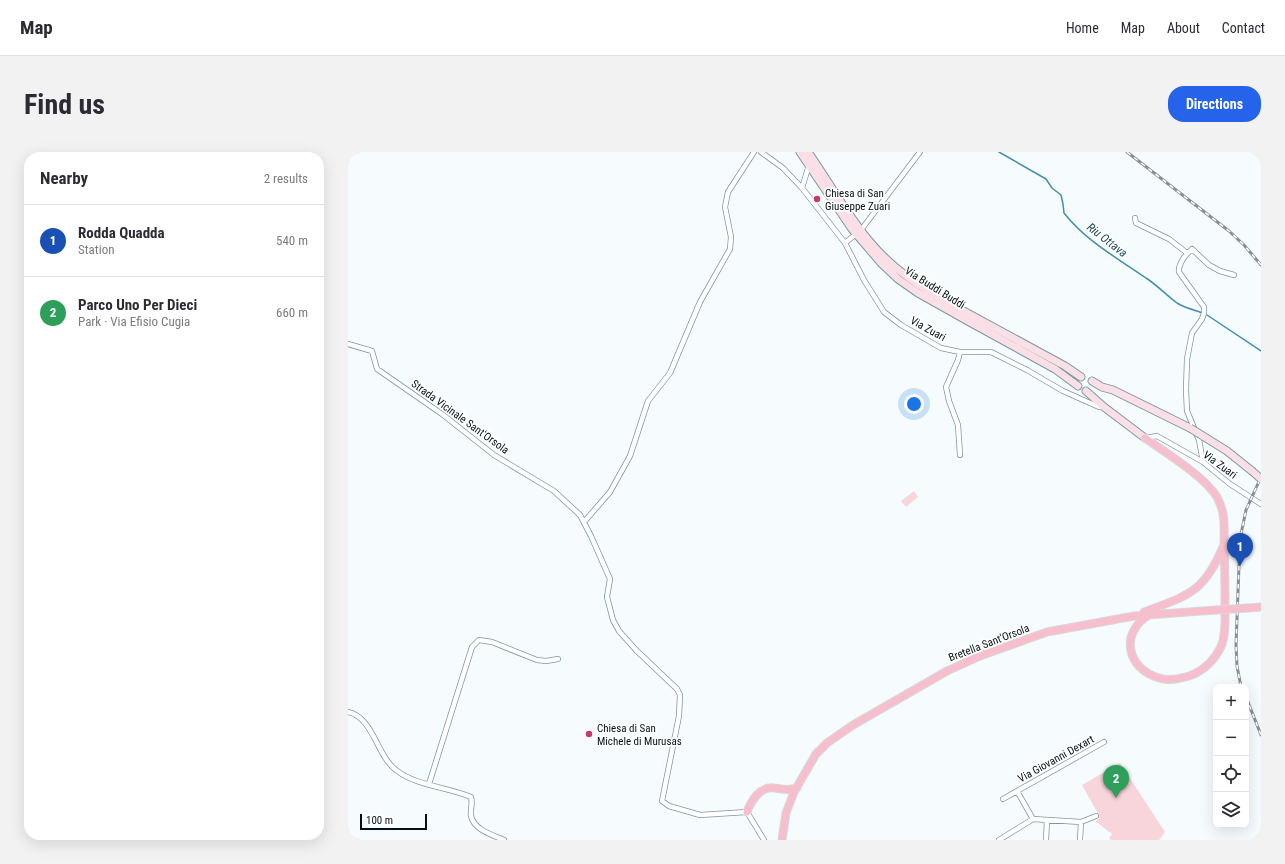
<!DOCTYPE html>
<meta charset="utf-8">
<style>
body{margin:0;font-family:"Roboto Condensed",sans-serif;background:#f2f2f3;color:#2b2b33}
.controls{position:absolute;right:12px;bottom:12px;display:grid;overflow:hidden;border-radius:8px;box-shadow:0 4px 16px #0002}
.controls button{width:36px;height:36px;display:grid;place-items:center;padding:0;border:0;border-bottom:1px solid #e1e1e2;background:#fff;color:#2b2b33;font:20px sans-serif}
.scale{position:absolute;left:12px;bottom:10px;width:67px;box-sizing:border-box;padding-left:4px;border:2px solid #061014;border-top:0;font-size:11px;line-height:14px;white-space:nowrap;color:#061014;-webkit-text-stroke:3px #fff;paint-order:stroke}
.you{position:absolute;left:566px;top:252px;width:14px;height:14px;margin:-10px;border:3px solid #fff;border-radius:50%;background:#1a73e8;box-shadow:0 0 0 6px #1a73e833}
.badge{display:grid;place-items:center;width:26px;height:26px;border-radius:50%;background:#2563eb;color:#fff;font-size:13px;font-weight:700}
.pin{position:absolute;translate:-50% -33px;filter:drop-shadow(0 1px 2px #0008)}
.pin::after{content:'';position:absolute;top:21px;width:14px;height:12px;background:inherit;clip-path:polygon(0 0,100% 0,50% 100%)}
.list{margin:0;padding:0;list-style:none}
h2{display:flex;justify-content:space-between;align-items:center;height:52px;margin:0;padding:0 16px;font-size:17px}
h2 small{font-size:13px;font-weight:400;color:#7c7c81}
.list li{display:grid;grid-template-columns:26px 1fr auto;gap:12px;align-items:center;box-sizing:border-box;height:72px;padding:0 16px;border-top:1px solid #e1e1e2}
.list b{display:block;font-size:15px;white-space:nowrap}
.list p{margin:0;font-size:13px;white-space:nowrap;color:#7c7c81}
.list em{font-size:13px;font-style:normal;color:#7c7c81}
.icon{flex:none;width:22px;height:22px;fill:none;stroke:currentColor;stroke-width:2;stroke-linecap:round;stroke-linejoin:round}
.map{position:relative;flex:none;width:913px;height:688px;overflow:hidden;border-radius:16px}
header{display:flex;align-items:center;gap:24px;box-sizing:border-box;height:56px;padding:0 20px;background:#fff;border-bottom:1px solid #e1e1e2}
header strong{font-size:19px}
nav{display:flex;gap:22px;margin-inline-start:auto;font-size:14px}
.intro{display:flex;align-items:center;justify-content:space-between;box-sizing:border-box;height:96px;padding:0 24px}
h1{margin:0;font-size:28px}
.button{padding:10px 18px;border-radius:16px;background:#2563eb;color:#fff;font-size:14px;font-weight:700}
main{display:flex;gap:24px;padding:0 24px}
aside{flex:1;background:#fff;border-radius:16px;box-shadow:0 4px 16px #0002}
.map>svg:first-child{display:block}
</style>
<header>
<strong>Map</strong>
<nav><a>Home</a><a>Map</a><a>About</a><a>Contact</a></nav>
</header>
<div class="intro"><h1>Find us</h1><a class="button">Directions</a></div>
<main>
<aside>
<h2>Nearby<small>2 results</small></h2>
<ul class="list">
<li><span class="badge" style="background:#1a4fb4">1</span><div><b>Rodda Quadda</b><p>Station</p></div><em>540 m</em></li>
<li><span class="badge" style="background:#2e9e5b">2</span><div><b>Parco Uno Per Dieci</b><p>Park · Via Efisio Cugia</p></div><em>660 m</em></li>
</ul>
</aside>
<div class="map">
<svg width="913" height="688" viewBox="0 0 913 688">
<rect width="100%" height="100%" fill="#f6fcfe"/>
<path fill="#f8d4db" d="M566,339L570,345L558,355L553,349Z
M772,611L817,680L811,688H763L761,686L764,682L747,669L751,667L749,660L734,633Z"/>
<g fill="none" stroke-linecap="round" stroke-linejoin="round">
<path stroke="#418fac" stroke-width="1.5" d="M651,0L698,27L704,36L713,43L715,52L716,61C739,90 768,105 798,126C809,133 818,143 829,151C837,156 846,158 855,161
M859,163L913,199"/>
<g stroke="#7b97a2" stroke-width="6">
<path id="minor" d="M413,0L435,16L454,36L461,13
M454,36L497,91L516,128L536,160L553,173L593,196L612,200H643L679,218L715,239L751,255H755
M787,66L788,71L821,87L839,101
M513,78L572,0
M497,91L508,82
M0,192L24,199L29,217L94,262L146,303L206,339L232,363L243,384L262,427L259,445L265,468L271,479L288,498L329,537L332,543L331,564L314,649L321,654L352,663L399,660L416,688
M612,200L610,208L598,235L601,249L610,273L612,303
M797,286L809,284L855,310L882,332L913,352
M855,310L851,288L839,259L838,238L839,207L844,181L854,167L856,161V155L831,120C830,112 838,102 844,97L861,113L872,119L886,123
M236,370L262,340L282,304L300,249L322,221L352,150L382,97L383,85L377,55L380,40L406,0
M0,560C25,565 29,604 48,618C68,634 100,635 123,645C125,652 122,658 123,664C126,678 145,683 156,688
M81,632L124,495L131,488L144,490L189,508L198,509L210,507
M669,639L685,667
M655,647L756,590
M651,688L685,667L733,670L748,664
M698,688L699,668
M732,688L733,670"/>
</g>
<g stroke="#7b97a2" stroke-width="9">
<path id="secondary" d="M452,0L504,77L534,112L550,127L570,141L618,168L707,217L730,234
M460,0C481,30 499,63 522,90C541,113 563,129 588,144L717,214L733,225
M744,229L754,235L765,238L842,276
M738,239L756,255L797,286
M855,284L879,299L904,319"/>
</g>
<g stroke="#d7d9d9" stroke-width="9">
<path id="primary" d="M797,286C818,301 856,324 869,345C872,351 874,356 875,362C877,373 876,384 876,395C877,415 877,436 877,456C877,468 878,480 874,492C868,507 856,519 841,524C831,527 820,529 811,526C779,517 771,481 801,463
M900,456L913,455
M796,460C840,443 855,442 875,395
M399,660C403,649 412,634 426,636C435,637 440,639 449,636
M434,688L438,661L446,640L468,602L479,591L505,573L599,519L632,504L699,480L786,464L868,458"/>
</g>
<use href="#minor" stroke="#fff" stroke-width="4.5"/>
<use href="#secondary" stroke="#fbdfe6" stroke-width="7"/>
<use href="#primary" stroke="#f7bfcd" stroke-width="7"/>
<g stroke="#878f92" stroke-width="3">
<path id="rail" d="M779,0L881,79L896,93L913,113
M893,535L889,514L888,493L892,387L898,358L913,325
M898,545L913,583"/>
</g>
<use href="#rail" stroke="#fff" stroke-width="1.5" stroke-dasharray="4.5" stroke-linecap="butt"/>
<g stroke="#7b97a2" stroke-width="9" stroke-linecap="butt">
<path id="secondary-bridge" d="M842,276L855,284
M904,319L913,327"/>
</g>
<g stroke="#d7d9d9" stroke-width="9" stroke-linecap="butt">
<path id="primary-bridge" d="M868,458L900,456"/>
</g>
<use href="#secondary-bridge" stroke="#fbdfe6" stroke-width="7"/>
<use href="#primary-bridge" stroke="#f7bfcd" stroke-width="7"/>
</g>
<g fill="#c73a6a" stroke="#fff" stroke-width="1.5">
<circle cx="469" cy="47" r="4"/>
<circle cx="241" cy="582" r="4"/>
</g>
<g text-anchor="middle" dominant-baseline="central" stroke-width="3.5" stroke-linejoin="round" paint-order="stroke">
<g font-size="11" fill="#061014" stroke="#fff" text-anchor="start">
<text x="477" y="41">Chiesa di San<tspan x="477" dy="13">Giuseppe Zuari</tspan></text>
<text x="249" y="576">Chiesa di San<tspan x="249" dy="13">Michele di Murusas</tspan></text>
</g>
<g font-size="11" fill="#061014" stroke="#fff">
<text transform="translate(587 136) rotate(32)">Via Buddi Buddi</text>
<text transform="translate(580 177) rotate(29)">Via Zuari</text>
<text transform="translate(112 265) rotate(36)">Strada Vicinale Sant'Orsola</text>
<text transform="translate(872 313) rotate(36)">Via Zuari</text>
<text transform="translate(641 491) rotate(-21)">Bretella Sant'Orsola</text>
<text transform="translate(708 607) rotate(-29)">Via Giovanni Dexart</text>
</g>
<g font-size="12" font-style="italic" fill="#1b4a5b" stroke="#fff">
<text transform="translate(759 88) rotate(38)">Riu Ottava</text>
</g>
</g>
</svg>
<div class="controls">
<button>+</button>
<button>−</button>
<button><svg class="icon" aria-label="locate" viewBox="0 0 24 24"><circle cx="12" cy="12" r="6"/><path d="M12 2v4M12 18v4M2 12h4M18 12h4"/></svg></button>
<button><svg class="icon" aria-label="layers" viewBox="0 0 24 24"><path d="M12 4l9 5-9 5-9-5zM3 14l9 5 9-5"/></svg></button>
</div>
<div class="scale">100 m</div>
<div class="you"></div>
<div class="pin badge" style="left:892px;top:414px;background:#1a4fb4">1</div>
<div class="pin badge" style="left:768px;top:646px;background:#2e9e5b">2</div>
</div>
</main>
